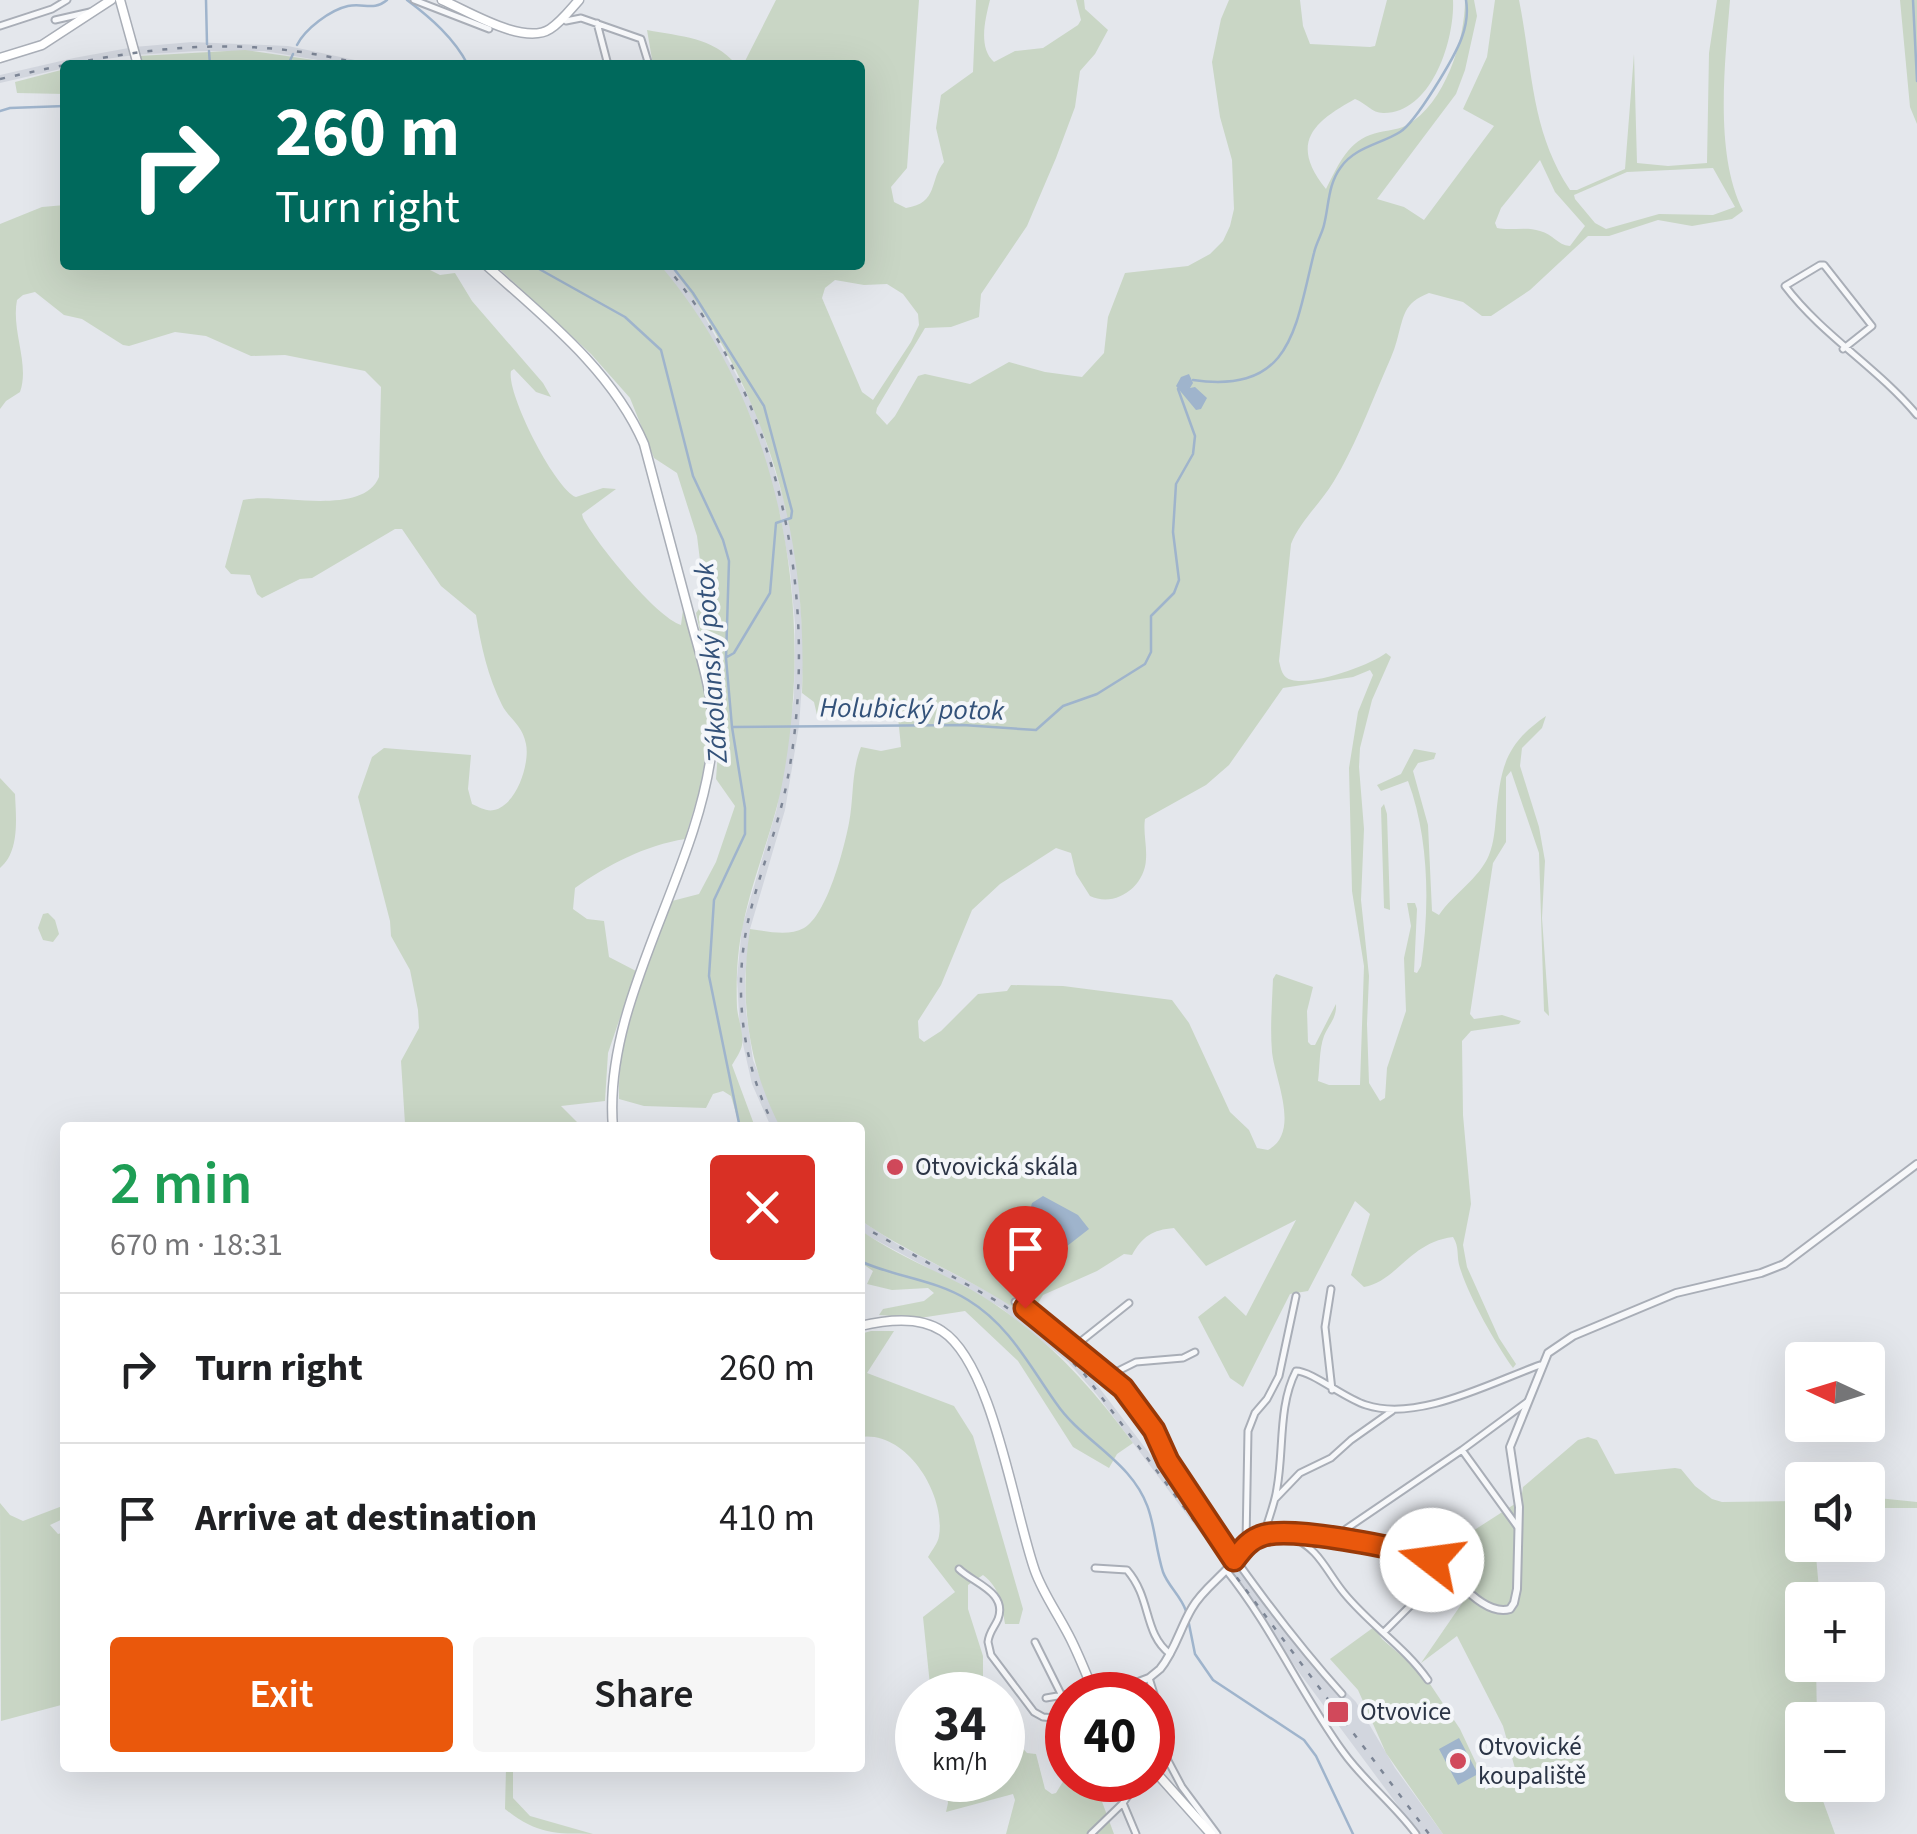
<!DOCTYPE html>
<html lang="en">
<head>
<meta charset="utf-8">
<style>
	:root { --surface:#fff; --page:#f6f6f6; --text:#202124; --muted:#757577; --line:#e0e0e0; --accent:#ea580c }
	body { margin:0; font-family:"Source Sans 3",sans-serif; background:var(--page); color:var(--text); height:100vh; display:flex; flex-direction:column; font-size:38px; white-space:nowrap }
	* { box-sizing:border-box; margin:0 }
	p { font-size:32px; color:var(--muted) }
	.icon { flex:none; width:55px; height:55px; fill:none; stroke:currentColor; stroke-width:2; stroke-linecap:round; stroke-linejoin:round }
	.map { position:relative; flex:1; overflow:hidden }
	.side { position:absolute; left:60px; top:1122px; width:805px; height:650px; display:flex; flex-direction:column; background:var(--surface); border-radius:10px; box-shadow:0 10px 40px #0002 }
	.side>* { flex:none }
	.hud { position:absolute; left:60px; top:60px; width:805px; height:210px; border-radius:10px; box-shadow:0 10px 40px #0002; background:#00695c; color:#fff; overflow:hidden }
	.needle { width:65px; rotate:274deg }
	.buttons { position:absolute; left:1785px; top:1342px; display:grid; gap:20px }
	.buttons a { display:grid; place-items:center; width:100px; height:100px; border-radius:10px; background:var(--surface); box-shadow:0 10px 40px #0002; font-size:50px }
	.speed { position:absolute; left:895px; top:1672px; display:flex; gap:20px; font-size:50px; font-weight:700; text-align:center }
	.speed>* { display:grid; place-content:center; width:130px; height:130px; border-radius:50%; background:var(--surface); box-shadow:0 10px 40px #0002; line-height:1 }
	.speed small { font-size:25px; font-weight:400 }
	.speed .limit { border:15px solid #d22; background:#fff; color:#111 }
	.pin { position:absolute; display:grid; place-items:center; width:85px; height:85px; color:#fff; margin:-102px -42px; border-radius:50% 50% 50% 0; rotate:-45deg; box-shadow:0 0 10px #0007 }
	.pin .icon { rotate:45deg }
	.me { position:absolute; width:110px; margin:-55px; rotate:285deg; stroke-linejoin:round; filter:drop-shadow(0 0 8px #0008) }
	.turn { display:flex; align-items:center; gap:35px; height:210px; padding:0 50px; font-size:45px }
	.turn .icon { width:130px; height:130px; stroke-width:2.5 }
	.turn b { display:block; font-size:70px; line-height:85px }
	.round { display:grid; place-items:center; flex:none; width:105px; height:105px; border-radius:10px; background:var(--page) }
	.head { display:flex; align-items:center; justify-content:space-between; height:170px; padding:0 50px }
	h1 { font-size:60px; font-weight:600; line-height:75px; color:#1e9e55 }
	.button { display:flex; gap:20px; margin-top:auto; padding:20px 50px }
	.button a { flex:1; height:115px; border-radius:10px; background:var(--accent); color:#fff; font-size:40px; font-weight:600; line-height:115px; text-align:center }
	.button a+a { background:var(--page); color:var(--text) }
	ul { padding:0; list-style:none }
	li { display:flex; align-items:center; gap:30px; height:150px; padding:0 50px; border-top:2px solid var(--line) }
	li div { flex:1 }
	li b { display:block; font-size:38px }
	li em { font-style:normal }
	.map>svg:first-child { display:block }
	.built { fill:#d2d6de }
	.green { fill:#c9d6c5; fill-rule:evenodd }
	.water { fill:#9fb4cc }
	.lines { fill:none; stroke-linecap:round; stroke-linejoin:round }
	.stream { stroke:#9fb4cc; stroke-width:2.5 }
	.minor-casing { stroke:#a9aeb7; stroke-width:9 }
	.tertiary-casing { stroke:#a9aeb7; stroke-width:10 }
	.secondary-casing { stroke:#a9aeb7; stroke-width:11 }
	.minor { stroke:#f7f8fa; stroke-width:5 }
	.tertiary { stroke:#f7f8fa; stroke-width:6 }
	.secondary { stroke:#fff; stroke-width:8 }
	.rail { stroke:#7d8696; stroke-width:2.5; stroke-dasharray:5 10; stroke-linecap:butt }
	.route-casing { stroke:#983908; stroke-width:25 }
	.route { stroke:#ea580c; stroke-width:18 }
	.poi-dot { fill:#d1495b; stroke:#f4f6f9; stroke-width:4 }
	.labels { text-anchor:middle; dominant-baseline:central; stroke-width:8; stroke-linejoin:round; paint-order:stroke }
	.poi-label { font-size:25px; fill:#2b3445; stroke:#f4f6f9; text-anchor:start }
	.water-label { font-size:28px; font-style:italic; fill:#34527a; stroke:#f4f6f9 }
</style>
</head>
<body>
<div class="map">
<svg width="1917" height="1834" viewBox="0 0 1917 1834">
	<rect width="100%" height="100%" fill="#e4e7ec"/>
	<path class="built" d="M192 42 288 46 379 65H348L264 51H197L134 55 65 65V68L0 83V75L74 58 134 47Z
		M660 265H670L693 295 757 413 788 513 798 569 804 656 799 726 785 810 750 929 745 978 746 1011 753 1060 780 1127H771L752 1084 740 1031 737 978 742 927 777 808 794 697 795 624 790 570 780 515 750 416 705 331Z
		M860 1220 897 1244 1004 1300 1043 1329 1088 1373 1282 1627 1356 1702 1395 1768 1443 1834H1419L1301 1675 1229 1571 1097 1395 1068 1362 1000 1307 863 1233 860 1230Z"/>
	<path class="green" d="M776 0H919L907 168 891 187 894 202 906 208C939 203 929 180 944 162L936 128 941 95 973 72 976 0H990C985 20 978 47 994 62L1015 51 1043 48 1078 25 1081 20 1076 0H1084L1085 9 1108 30 1095 54 1080 71 1075 107 1056 158 1027 226 981 294 979 317 951 327 925 328 877 408 876 413 887 425 895 416 918 376 925 374 970 384 1009 362 1045 372 1082 377 1104 353 1108 317 1125 273 1188 266 1210 254 1223 241 1230 226 1234 209 1232 160 1220 117 1212 62 1221 19 1229 0H1300L1303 26 1310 44 1370 47 1375 46 1387 0H1453C1455 39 1432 114 1383 113 1372 113 1366 103 1355 99 1311 123 1290 144 1326 189 1337 168 1346 144 1370 135 1382 130 1396 131 1407 125 1445 104 1465 40 1465 0H1474L1477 16 1465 70 1456 94 1377 199 1404 207 1424 220 1494 126 1463 109 1487 57 1495 0H1519C1533 69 1530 129 1570 190H1577L1625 169 1634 54 1637 163 1668 166 1707 163 1709 53 1717 0H1730C1725 63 1714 154 1743 211L1732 219 1692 226 1658 220 1609 236H1588L1530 290 1491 316H1482L1463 302 1429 293C1403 303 1404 316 1397 340 1394 352 1388 364 1383 376 1368 411 1354 448 1334 481 1321 503 1300 521 1291 544L1279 661C1281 669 1282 678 1292 680 1312 686 1371 665 1386 653L1391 657 1372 700 1360 748 1359 767 1364 829 1361 900 1369 976 1367 1024 1369 1083 1380 1101 1385 1098 1387 1068 1406 1011 1404 958 1411 926 1407 903H1415L1417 909 1414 972 1417 973 1421 966C1430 907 1429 837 1408 781L1381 791 1377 785 1401 774 1414 749 1436 753 1434 759 1418 763 1413 771 1428 825 1432 911 1439 915C1454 893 1479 879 1489 855 1494 843 1495 828 1496 816 1501 768 1504 745 1546 716L1542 728 1522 748 1520 766 1539 827 1545 861 1542 918 1549 1016 1544 1011 1539 853 1511 771 1506 777V842L1493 863 1470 1014 1474 1019 1502 1015 1521 1021 1519 1024 1471 1031 1462 1041 1463 1115 1471 1204 1463 1245 1467 1267 1499 1338 1516 1364 1513 1368C1494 1341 1470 1299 1460 1268 1456 1256 1460 1248 1453 1237 1410 1242 1397 1281 1364 1287L1351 1275 1370 1214 1355 1201 1308 1291 1290 1294 1243 1387 1230 1378 1198 1317 1225 1296 1246 1316 1296 1220 1206 1266 1174 1228C1152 1230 1143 1236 1132 1255L1124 1254 1097 1271 1043 1295 1029 1318C975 1280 914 1257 860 1220V1128L780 1127C748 1065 739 998 750 929 766 931 788 937 804 928 827 915 844 849 849 823 854 797 851 772 861 747L881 751 901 747 898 717 817 715 814 702 802 693C808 534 767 393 670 265H860V65H743ZM1540 160 1555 192 1585 226 1570 246C1557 245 1553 234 1540 231 1526 226 1511 231 1497 228L1495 223 1501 208ZM1713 168 1735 207 1713 215 1659 214 1606 229 1595 223 1575 199 1574 195 1627 172ZM835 280 864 285 887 284 903 294 918 314 919 325 911 342 873 400 862 392 822 298 825 288ZM1370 670 1373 675 1358 712 1349 768 1352 891 1364 966 1360 1085H1329L1318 1081C1320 1066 1319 1050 1324 1036 1329 1024 1337 1018 1336 1004L1315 1045H1311L1308 1042 1307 1011 1313 987 1276 974 1273 979C1272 1003 1270 1028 1272 1052 1275 1080 1301 1132 1268 1150L1257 1148 1249 1130 1230 1112 1189 1023 1172 1000 1063 986 1011 985 1007 991 978 994 941 1031 924 1042 919 1038 918 1021 941 985 972 910 1000 884 1056 848 1071 853 1076 874 1090 896C1115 908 1145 887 1146 859 1147 846 1143 832 1145 819L1206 785 1229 765 1283 688 1353 677Z
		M1900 0H1917V124L1910 107Z
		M647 30C682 37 711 36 737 65H653Z
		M245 50 348 65 263 62 142 65 139 56Z
		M65 69V94L17 93 15 82Z
		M65 205V265H420L440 275 455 273 472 301 543 383 551 397 536 392 514 369 511 371C506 393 555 489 576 497L603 488 616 489 582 514 583 518C596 543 656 617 681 625L683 610C692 644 708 681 710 717 712 758 696 800 685 839 646 845 607 865 575 888L573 909 587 919 604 921 609 957 636 971 608 1053 605 1101 561 1106 582 1127 408 1128 405 1124 401 1061 419 1028 418 1010 410 970 391 936 390 921 358 797 372 757 384 748 471 755 468 789 472 804C479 807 487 812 494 810 517 805 530 763 526 744 522 724 509 719 502 705 488 677 481 646 476 615L441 586 402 529H395L312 578 300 579 262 598 257 594 250 575 231 574 225 567 243 500C276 492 362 518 379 477L381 387 365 371 285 355 251 356 206 336 175 332 129 346 123 345 82 319 64 315 35 292 23 295 17 300C11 331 30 364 20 392L6 401 0 409V224L42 207Z
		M495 265H660C779 404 816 602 783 779 774 829 753 875 743 925 737 952 736 980 737 1008 738 1019 744 1034 742 1045 741 1051 735 1060 732 1065L755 1127H740L731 1096 723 1091 713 1094 706 1108 644 1106 619 1099C617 1030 648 964 672 901L699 894 716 862 735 806 716 779 720 724 696 613 705 601 697 536 677 473 654 458 630 398 591 354Z
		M0 778 15 794C16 817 20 852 0 868Z
		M1384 804 1387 814 1390 910 1384 908 1381 808Z
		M48 913 55 920 59 934 53 942 43 940 38 928 43 914Z
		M860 1230C894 1254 933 1269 970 1289 1038 1328 1087 1380 1133 1443L1117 1454 1109 1468 1073 1447 1018 1361 965 1311 920 1318 879 1315 883 1309 924 1301 934 1293 928 1288 892 1290 867 1284 873 1271 860 1262Z
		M871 1331H894L867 1373 954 1406 973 1436 1023 1609 1019 1624H1005C1002 1605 1000 1588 983 1575L968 1585V1609L983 1656V1695H931L923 1617 955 1592 928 1557C932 1550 938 1543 939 1536 946 1495 907 1430 860 1437V1334Z
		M1588 1437 1597 1440 1615 1474 1675 1468 1681 1469 1695 1486 1712 1499 1722 1502 1802 1501V1545H1815L1820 1600H1802V1665H1816L1817 1720H1802V1785H1821L1823 1801 1835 1834H1443L1386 1753 1358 1690 1330 1659 1374 1627 1382 1639 1424 1675 1460 1729 1485 1782V1790L1516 1772 1503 1726 1457 1636 1421 1663 1467 1596 1459 1559 1451 1545 1521 1500 1523 1487 1578 1440Z
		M1868 1497 1917 1502V1508H1868Z
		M0 1503 10 1515 23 1521 65 1505V1518L50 1525 58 1534 65 1532V1704L1 1721Z
		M1003 1726 1027 1753 1036 1754 1045 1789 1052 1794 1056 1793 1067 1775 1068 1780H1094L1114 1834H1006L1015 1800 1013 1794 946 1812 948 1803 944 1780H1002Z
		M506 1768H513V1798L530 1816 593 1834C554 1834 536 1834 505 1809Z"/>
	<path class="water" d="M1189 374 1193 383 1190 388 1195 387 1207 398 1201 409 1196 410 1176 386 1181 377Z
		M1043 1196 1078 1215 1089 1229 1062 1250 1037 1234 1031 1239 1029 1252 1020 1248 1032 1203Z
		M1459 1738 1478 1774 1458 1785 1439 1749Z"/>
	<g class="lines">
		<path class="stream" d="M206 0 207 44
			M407 0C431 18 454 38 468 65
			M1913 0 1917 81
			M297 45C305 29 330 10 348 6 364 3 374 11 387 0
			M209 51 210 65
			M288 65 293 54
			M0 111 10 108 65 106
			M532 265 625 317 661 350 693 476 723 540 729 561 726 658 732 727 745 808V834L714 900 709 976 740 1128
			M671 265 693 293 764 406 792 511 791 518 776 523 770 593 734 653 727 657
			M1193 380C1292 394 1295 329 1314 253 1316 243 1322 234 1324 225 1329 205 1328 184 1341 167 1355 147 1381 144 1400 132 1416 122 1455 57 1462 37 1466 26 1468 12 1466 0
			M732 727 963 725 1036 730 1063 706 1097 694 1145 664 1151 652V616L1174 593 1179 580 1173 532 1176 484 1193 454 1195 436 1178 389
			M860 1261C894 1277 934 1279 968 1300 1009 1325 1029 1365 1056 1403 1075 1431 1105 1448 1127 1473 1157 1507 1151 1533 1163 1572 1168 1586 1181 1596 1186 1611
			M1188 1619 1195 1654 1213 1680 1304 1740 1316 1756 1353 1834"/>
		<g class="minor-casing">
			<path id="minor" d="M414 0 489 29
				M562 18 566 21 581 18 641 39 649 65
				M55 20 90 12
				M597 23 608 65
				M0 26 52 9 67 0
				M1843 349 1872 326 1824 265H1820L1785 286C1823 336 1877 367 1917 415
				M1331 1289 1325 1327 1332 1390
				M1015 1302C1052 1325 1094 1355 1123 1388 1146 1416 1156 1445 1176 1473 1228 1550 1280 1625 1342 1694
				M1075 1346 1129 1303
				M1110 1375 1136 1362 1183 1358 1195 1352
				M1462 1450 1517 1526
				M1276 1498 1300 1473 1331 1458 1351 1440 1392 1411
				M1264 1535C1268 1519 1275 1504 1277 1488 1284 1450 1278 1406 1296 1371 1312 1371 1345 1399 1366 1405 1418 1422 1490 1383 1540 1365
				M1291 1537C1319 1548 1326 1571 1344 1593 1370 1625 1405 1647 1428 1680
				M1342 1539 1346 1529 1462 1450 1527 1402
				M1246 1543 1248 1431 1255 1413 1267 1399 1279 1376 1296 1296
				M1095 1568 1127 1570C1152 1599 1143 1633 1170 1654
				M959 1569C973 1583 1008 1592 998 1619 994 1628 989 1632 988 1642L991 1655 1034 1712 1043 1717 1068 1719
				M1226 1570C1272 1627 1301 1694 1344 1753 1364 1781 1394 1804 1416 1834
				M1384 1632 1445 1571
				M1035 1642 1061 1694
				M1149 1678 1157 1703V1740L1182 1787 1217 1834
				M1046 1698 1092 1690
				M1091 1834 1123 1803
				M1136 1834 1123 1803 1139 1780"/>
		</g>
		<g class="tertiary-casing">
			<path id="tertiary" d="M1104 1695 1149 1678 1160 1669C1175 1651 1180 1628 1192 1608 1201 1592 1216 1581 1228 1568 1235 1561 1239 1549 1246 1543 1271 1523 1408 1545 1434 1562 1455 1575 1483 1617 1510 1609L1514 1603 1517 1589 1519 1507 1510 1447 1548 1353 1573 1336 1676 1293 1761 1273 1784 1264 1917 1164"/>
		</g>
		<g class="secondary-casing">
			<path id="secondary" d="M120 0 138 65
				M442 0C468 11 524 46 550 29 561 22 570 10 579 0
				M0 58 42 45 111 0
				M486 265C545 318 612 370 644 444 659 500 674 557 689 613 700 657 717 701 712 747 698 875 602 1000 613 1128
				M860 1326C885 1320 920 1316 942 1331 993 1364 1014 1512 1035 1571 1043 1593 1056 1611 1067 1632 1078 1652 1086 1674 1095 1695
				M1152 1768 1211 1834"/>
		</g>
		<use href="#minor" class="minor"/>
		<use href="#tertiary" class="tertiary"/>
		<use href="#secondary" class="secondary"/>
		<path class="rail" d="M0 79C129 50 232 30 364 65
			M665 265C783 404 821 606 787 782 778 827 761 869 750 913 732 985 741 1062 775 1128
			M860 1225 1002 1304 1056 1345 1085 1375 1429 1834"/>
	</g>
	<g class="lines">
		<g class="route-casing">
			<path id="route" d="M1025 1308 1123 1388 1154 1430 1168 1461 1234 1560C1243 1548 1250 1539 1264 1535 1294 1527 1383 1546 1416 1553L1432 1560"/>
		</g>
		<use href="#route" class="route"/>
	</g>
	<g class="poi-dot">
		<circle cx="895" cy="1167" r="10"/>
		<rect x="1326" y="1700" width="24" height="24" rx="5"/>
		<circle cx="1458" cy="1761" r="10"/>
	</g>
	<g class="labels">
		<g class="poi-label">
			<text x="915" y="1167">Otvovická skála</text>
			<text x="1360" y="1712">Otvovice</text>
			<text x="1478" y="1747">Otvovické<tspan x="1478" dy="29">koupaliště</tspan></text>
		</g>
		<g class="water-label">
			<text transform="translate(711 663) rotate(-94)">Zákolanský potok</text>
			<text transform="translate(912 709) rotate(1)">Holubický potok</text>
		</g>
	</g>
</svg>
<div class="buttons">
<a><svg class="needle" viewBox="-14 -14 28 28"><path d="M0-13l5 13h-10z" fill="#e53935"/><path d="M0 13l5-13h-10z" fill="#757577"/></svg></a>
<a><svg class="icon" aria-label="sound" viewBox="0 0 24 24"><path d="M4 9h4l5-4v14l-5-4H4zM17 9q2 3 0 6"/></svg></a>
<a>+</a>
<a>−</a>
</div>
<div class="speed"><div>34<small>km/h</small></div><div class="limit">40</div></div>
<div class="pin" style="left:1025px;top:1308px;background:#d93025"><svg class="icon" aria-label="arrive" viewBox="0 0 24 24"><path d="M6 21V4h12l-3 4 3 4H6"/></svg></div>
<svg class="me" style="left:1432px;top:1560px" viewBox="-20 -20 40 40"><circle r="19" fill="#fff"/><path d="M0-13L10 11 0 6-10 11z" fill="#ea580c"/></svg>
<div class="hud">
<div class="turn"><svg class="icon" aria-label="right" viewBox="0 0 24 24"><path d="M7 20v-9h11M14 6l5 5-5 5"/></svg><div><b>260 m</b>Turn right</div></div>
</div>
<section class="side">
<div class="head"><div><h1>2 min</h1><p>670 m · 18:31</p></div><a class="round" style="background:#d93025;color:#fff"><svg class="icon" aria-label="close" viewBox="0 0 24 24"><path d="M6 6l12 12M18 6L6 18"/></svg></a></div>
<ul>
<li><svg class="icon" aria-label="right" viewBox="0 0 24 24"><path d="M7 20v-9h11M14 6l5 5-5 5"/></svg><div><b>Turn right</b></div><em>260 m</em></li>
<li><svg class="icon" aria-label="arrive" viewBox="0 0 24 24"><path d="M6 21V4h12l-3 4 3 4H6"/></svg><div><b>Arrive at destination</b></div><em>410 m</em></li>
</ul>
<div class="button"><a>Exit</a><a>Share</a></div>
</section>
</div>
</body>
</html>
